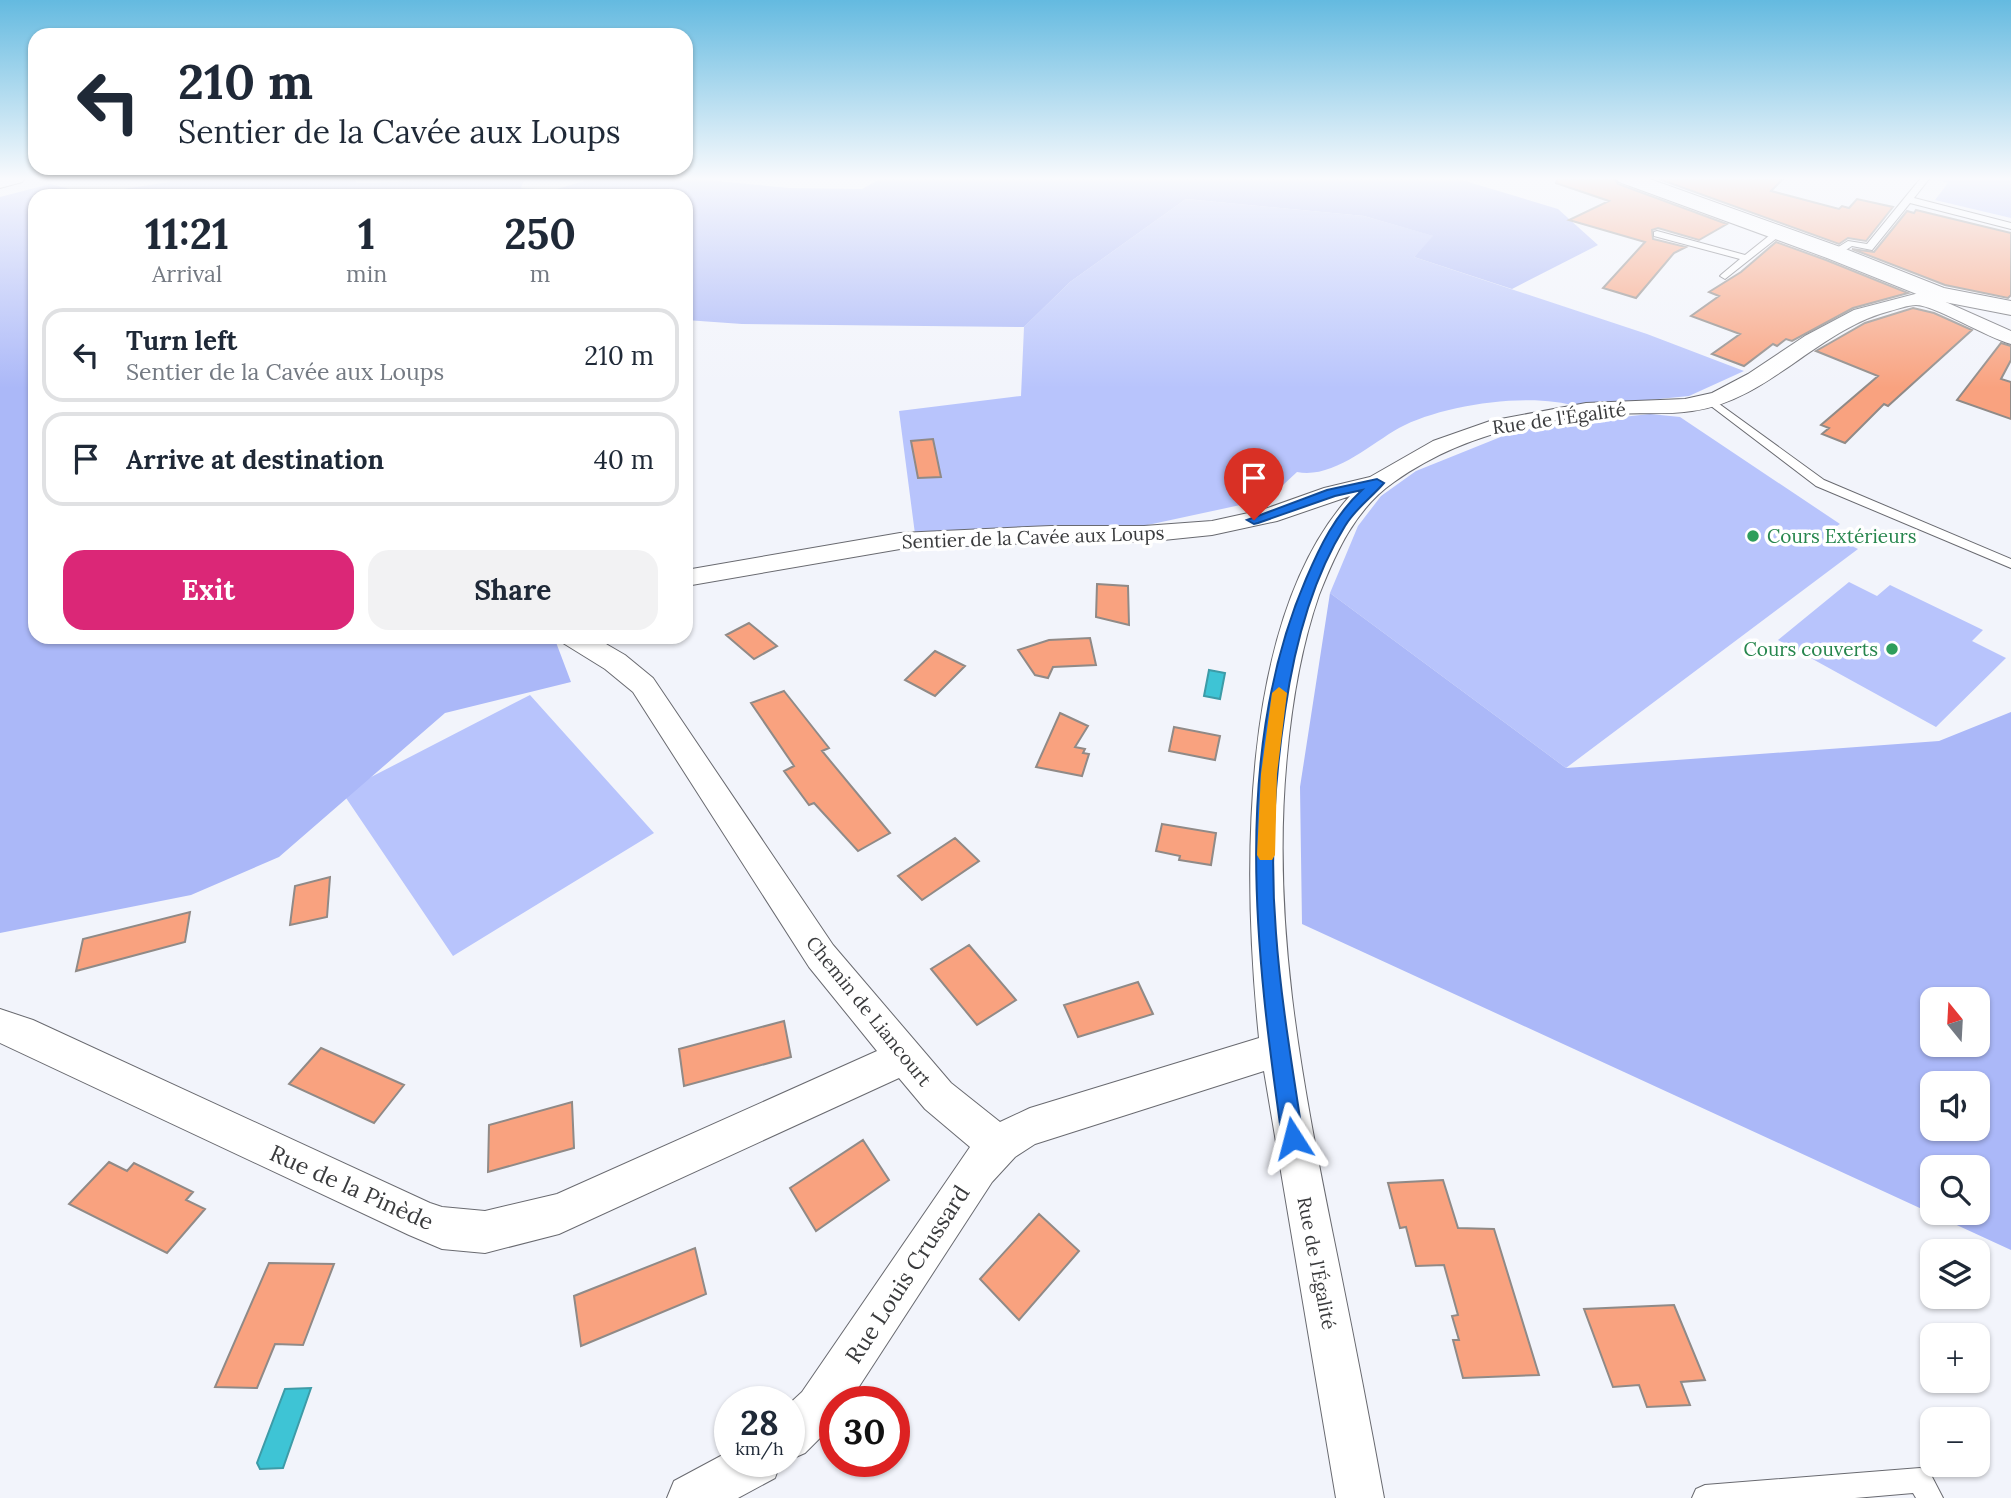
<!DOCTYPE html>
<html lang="en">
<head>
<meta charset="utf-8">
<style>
	:root { --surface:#fff; --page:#f2f2f3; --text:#1f2937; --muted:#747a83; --line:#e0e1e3; --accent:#db2777 }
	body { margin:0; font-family:Lora,serif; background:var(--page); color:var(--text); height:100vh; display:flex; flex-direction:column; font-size:26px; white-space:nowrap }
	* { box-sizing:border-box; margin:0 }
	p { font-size:23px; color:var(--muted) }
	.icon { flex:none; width:38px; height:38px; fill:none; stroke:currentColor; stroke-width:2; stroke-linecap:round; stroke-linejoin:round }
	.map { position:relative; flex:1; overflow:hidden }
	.sheet { position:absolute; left:28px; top:189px; width:665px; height:455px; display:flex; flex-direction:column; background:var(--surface); border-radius:21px; box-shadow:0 2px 5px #0004 }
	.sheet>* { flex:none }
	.banner { position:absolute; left:28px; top:28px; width:665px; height:147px; border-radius:21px; box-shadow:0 2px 5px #0004; background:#fff; color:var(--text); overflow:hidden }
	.needle { width:46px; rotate:342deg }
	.buttons { position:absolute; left:1920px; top:987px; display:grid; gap:14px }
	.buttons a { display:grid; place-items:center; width:70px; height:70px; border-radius:14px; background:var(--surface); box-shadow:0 2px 5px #0004; font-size:35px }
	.speed { position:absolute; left:714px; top:1386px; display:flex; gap:14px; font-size:35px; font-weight:700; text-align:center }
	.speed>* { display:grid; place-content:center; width:91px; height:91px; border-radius:50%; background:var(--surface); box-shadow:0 2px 5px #0004; line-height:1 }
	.speed small { font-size:18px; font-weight:400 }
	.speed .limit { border:10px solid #d22; background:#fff; color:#111 }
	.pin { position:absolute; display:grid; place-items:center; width:60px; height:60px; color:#fff; margin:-72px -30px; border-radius:50% 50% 50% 0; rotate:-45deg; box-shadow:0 0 7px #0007 }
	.pin .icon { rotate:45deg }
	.me { position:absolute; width:77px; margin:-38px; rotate:351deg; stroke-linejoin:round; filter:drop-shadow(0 0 5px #0008) }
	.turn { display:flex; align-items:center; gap:24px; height:147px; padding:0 35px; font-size:32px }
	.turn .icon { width:91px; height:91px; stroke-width:2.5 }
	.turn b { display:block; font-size:49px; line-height:60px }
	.eta { display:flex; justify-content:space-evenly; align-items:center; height:119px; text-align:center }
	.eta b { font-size:42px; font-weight:800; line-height:49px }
	.action { display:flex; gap:14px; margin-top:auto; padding:14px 35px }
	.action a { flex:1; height:80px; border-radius:21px; background:var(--accent); color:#fff; font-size:28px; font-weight:800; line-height:80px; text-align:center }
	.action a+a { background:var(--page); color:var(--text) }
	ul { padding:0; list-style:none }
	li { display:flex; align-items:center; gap:21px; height:94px; margin:0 14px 10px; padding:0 21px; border:4px solid var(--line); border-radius:21px }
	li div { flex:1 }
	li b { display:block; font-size:26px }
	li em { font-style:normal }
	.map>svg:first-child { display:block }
	.green { fill:#b8c4fc }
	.forest { fill:#abb8f8; fill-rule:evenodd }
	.water { fill:#3ec4d5; stroke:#3d9ba7; stroke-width:2 }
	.building { fill:#f9a27f; stroke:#908a87; stroke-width:2 }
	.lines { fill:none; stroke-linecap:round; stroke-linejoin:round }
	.lane-casing { stroke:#696a70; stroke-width:2 }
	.street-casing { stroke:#696a70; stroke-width:2 }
	.secondary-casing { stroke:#696a70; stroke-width:2 }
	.lane { fill:#fff; fill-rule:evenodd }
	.street { fill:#fff; fill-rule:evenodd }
	.secondary { fill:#fff; fill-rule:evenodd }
	.route { fill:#1a73e8; stroke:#114b97; stroke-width:2 }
	.slow { fill:#f59e0b }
	.leisure-dot { fill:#2e9e5b; stroke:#fff; stroke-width:2.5 }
	.labels { text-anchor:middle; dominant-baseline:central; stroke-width:7; stroke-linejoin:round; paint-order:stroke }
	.street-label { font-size:19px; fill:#3a3b3d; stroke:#fff }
	.leisure-label { font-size:19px; fill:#27864d; stroke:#fff; text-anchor:start }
	.near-street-label { font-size:23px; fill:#3a3b3d; stroke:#fff }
</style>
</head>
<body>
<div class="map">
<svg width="2011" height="1498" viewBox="0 0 2011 1498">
	<rect width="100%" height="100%" fill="#f2f4fb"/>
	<path class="green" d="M1930 178H2011V218L1935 200 1948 183Z
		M1186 199 1364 216 1434 236 1414 257 1647 334 1744 371 1689 396 1578 407C1533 391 1440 405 1399 428 1369 445 1333 479 1297 472L1283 485 1245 504 1129 529 915 534 899 411 1021 396 1024 327 1070 282Z
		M1650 414 1680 417 1840 524 1826 533 1858 549 1566 768 1330 593 1358 526 1381 496 1416 471 1513 432 1558 424Z
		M1849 582 1877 596 1890 585 1983 630 1972 641 2006 658 1936 727 1778 640Z
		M530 695 654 833 453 956 342 792Z"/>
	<path class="forest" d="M171 178H354L357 183 525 178 521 188 553 190 595 178H686L789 188 862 189 882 178H1455L1558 209 1598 245 1512 289 1414 257 1433 236 1364 216 1186 199 1070 282 1024 327 742 324 686 320V196H35V637H554L571 682 445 713 279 857 191 895 0 933V197L50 184 89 194 170 182Z
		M1330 593 1566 768 1939 741 2011 712V1250L1302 924 1300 787ZM1932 999H1978V1045H1932ZM1932 1083H1978V1129H1932ZM1932 1167H1978V1213H1932Z"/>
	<path class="water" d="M1209 670 1225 673 1220 699 1204 696Z
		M311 1388 283 1468 260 1469 257 1463 285 1389Z"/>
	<path class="building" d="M1557 178H1614L1618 184 1727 224 1699 240 1658 228 1652 230 1653 239 1686 247 1674 253 1636 298 1603 288 1645 242 1569 220 1609 201 1556 183Z
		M1656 178H1784L1771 191 1839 209 1842 206 1849 208 1857 199 1893 207 1866 241 1848 238 1839 244Z
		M1916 210 2011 233V295L2008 298 1945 285 1852 249 1874 252 1907 211 1914 213Z
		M1776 242 1826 260 1908 293 1853 308 1792 341 1786 339 1777 346 1773 344 1744 366 1712 354 1740 334 1691 316 1719 296 1709 292 1741 272Z
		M1913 308 1934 313 1972 330 1888 406 1884 404 1845 443 1822 434 1829 428 1821 425 1878 376 1816 351 1865 323Z
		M2001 343 2011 346V360L2001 379 2011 382V419L1957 400Z
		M933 439 941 477 918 478 911 441Z
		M1097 584 1128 586 1129 625 1096 617Z
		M749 623 777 646 754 659 726 635Z
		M1090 638 1096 665 1053 667 1048 678 1035 675 1018 650 1049 640Z
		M935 651 965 666 935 696 905 680Z
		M784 691 829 748 822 751 890 833 858 851 814 803 809 805 784 771 794 766 751 703Z
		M1060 713 1088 726 1075 747 1085 749 1083 753 1089 754 1082 776 1036 767Z
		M1174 727 1220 736 1215 760 1169 751Z
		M1162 824 1216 833 1211 865 1179 860 1180 856 1156 851Z
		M955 838 979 861 922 900 898 876Z
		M330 877 327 917 290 925 295 886Z
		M190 912 185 942 76 971 83 939Z
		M969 945 1016 1000 977 1025 931 969Z
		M1138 982 1153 1014 1078 1037 1064 1005Z
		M784 1021 791 1057 684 1086 679 1049Z
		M321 1048 404 1085 374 1123 289 1084Z
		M572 1102 574 1148 488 1172 489 1125Z
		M863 1140 889 1180 816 1231 790 1188Z
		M109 1162 127 1171 134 1163 193 1192 186 1200 205 1209 167 1253 69 1204Z
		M1443 1180 1458 1228 1494 1229 1539 1375 1463 1378 1453 1340H1459L1452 1316 1458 1315 1444 1265 1416 1266 1406 1227 1400 1228 1388 1183Z
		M1039 1214 1079 1251 1019 1320 980 1279Z
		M695 1248 706 1294 581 1346 574 1296Z
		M269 1263 334 1264 303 1345 275 1344 257 1388 215 1387Z
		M1674 1305 1705 1380 1681 1382 1690 1405 1647 1407 1639 1385 1613 1387 1584 1309Z"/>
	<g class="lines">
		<g class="lane-casing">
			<path id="lane" d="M1921 178 1929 179 1914 198 2011 223V229L1910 203 1872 250 1852 246 1838 255H1832V251L1848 241 1867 244Z
				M1657 231 1745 255 1775 231 1783 233 1725 279 1720 276 1722 274 1740 259 1654 236V232Z
				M1711 398 1824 480 2011 559V568L1816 486 1707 403V399Z
				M1920 1468 1929 1471 1943 1498H1916L1913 1493 1855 1498H1692L1696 1489 1705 1485Z"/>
		</g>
		<g class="street-casing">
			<path id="street" d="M1938 288 1947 294 1939 299 2011 331V344C1988 338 1934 305 1916 305 1908 305 1898 309 1890 311 1817 330 1768 401 1692 411 1666 415 1640 412 1614 414 1537 418 1458 436 1394 482 1355 509 1336 552 1319 595 1301 647 1292 702 1287 756 1271 919 1301 1076 1333 1235 1351 1323 1368 1410 1384 1498H1336L1264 1071 1035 1144 1015 1157 992 1182 849 1402H835L834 1424 805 1453 789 1460V1404L802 1392 970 1147 925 1109 899 1078 559 1234 485 1253 442 1249 409 1235 0 1043V1009L33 1020 430 1203 442 1207 485 1211 557 1194 877 1051 809 967 633 692 605 669 563 643 559 637H594L625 655 653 678 833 945 951 1083 1000 1122 1030 1108 1259 1038C1243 881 1237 621 1350 496L1277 521 1212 535 1144 542H1051L900 549 686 586V570L900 533 1051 526H1144L1212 521 1262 510 1324 488 1370 477 1433 441 1490 421 1586 403 1685 399 1712 393 1748 374 1805 336 1854 310Z
				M730 1451V1461H781L775 1478 738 1498H667L674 1481Z"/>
		</g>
		<g class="secondary-casing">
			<path id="secondary" d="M0 178H25L22 182 0 188Z
				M1616 178H1647L1843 248 1944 288 2011 301V315L1929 299 1827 258 1619 182Z"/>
		</g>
		<use href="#lane" class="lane"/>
		<use href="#street" class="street"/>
		<use href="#secondary" class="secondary"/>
	</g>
	<linearGradient id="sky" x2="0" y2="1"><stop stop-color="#64bae0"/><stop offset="0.46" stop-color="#f9fafd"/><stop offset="1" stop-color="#f9fafd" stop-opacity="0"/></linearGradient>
	<rect width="2011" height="388" fill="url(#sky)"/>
	<path class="route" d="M1377 479 1384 483C1371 498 1355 509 1345 526 1311 581 1294 648 1285 711 1274 784 1270 860 1276 933 1281 1002 1293 1070 1303 1138L1300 1145 1293 1148 1286 1145 1282 1138C1256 956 1231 753 1306 579 1320 546 1335 515 1362 490L1335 496 1258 523 1254 524 1247 520 1327 490Z"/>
	<path class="slow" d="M1279 687 1287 693 1277 774 1275 855 1272 860H1260L1257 855 1261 774 1272 693Z"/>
	<g class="leisure-dot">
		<circle cx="1753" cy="536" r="7"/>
		<circle cx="1892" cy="649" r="7"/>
	</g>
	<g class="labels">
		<g class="street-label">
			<text transform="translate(1559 418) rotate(-8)">Rue de l'Égalité</text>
			<text transform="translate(1033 537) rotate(-2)">Sentier de la Cavée aux Loups</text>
			<text transform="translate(869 1011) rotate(51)">Chemin de Liancourt</text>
			<text transform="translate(1317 1263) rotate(79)">Rue de l'Égalité</text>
		</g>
		<g class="leisure-label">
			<text x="1767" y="536">Cours Extérieurs</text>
			<text x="1878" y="649" text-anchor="end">Cours couverts</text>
		</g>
		<g class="near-street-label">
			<text transform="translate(352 1187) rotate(24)">Rue de la Pinède</text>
			<text transform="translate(907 1274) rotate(-57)">Rue Louis Crussard</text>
		</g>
	</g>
</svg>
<div class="buttons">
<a><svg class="needle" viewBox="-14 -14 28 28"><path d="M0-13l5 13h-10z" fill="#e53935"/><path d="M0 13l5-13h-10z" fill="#747a83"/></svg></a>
<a><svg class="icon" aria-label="sound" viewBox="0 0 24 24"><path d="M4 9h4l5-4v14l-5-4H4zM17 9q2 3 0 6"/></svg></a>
<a><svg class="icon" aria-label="search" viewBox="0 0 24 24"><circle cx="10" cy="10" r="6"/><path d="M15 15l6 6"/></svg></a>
<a><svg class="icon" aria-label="layers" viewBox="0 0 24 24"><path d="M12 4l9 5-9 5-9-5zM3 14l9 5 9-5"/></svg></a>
<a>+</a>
<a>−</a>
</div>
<div class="speed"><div>28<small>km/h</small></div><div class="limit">30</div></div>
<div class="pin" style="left:1254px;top:520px;background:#d93025"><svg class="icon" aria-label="arrive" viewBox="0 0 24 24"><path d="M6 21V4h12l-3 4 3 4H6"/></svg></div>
<svg class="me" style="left:1293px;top:1138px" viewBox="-20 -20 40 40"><path d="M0-17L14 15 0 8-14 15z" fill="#1a73e8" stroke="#fff" stroke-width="4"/></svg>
<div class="banner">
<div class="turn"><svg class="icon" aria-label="left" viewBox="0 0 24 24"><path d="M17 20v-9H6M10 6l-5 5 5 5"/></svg><div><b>210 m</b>Sentier de la Cavée aux Loups</div></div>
</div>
<section class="sheet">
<div class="eta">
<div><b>11:21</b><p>Arrival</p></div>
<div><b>1</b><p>min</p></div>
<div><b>250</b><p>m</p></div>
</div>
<ul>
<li><svg class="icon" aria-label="left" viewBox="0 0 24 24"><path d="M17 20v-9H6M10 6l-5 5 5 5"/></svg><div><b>Turn left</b><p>Sentier de la Cavée aux Loups</p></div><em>210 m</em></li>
<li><svg class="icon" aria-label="arrive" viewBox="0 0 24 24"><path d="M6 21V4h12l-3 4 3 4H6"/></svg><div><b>Arrive at destination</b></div><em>40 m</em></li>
</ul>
<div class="action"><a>Exit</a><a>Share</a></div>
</section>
</div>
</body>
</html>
